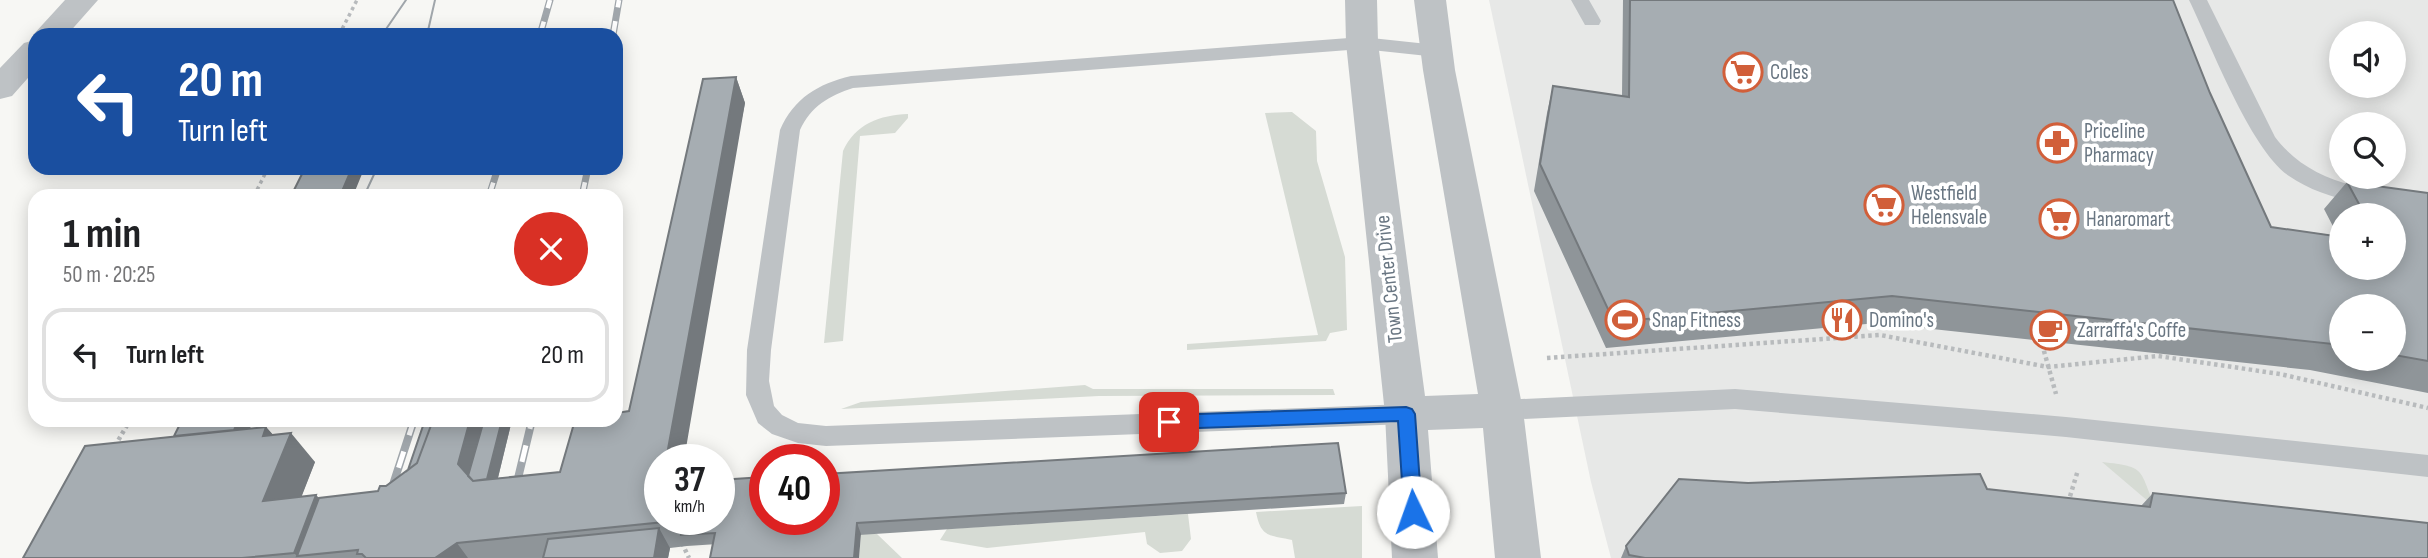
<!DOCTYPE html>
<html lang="en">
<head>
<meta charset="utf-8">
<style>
	:root { --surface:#fff; --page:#f6f6f6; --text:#202124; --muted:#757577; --line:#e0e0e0 }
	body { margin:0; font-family:"Sofia Sans Condensed",sans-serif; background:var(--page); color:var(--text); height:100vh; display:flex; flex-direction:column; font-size:26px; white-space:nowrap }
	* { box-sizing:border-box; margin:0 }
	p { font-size:23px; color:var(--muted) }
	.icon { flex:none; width:38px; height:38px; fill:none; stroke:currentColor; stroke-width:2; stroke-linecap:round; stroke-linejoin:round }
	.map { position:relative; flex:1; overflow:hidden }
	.details { position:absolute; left:28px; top:189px; width:595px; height:238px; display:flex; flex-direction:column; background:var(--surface); border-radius:21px; box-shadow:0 4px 18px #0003 }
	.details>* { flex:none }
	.hud { position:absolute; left:28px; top:28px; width:595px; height:147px; border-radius:21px; box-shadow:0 4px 18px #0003; background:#1a4fa0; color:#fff; overflow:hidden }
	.fabs { position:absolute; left:2329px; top:21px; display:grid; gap:14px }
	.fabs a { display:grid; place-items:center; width:77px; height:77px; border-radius:50%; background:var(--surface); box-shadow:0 4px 18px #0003; font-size:35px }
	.speed { position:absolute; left:644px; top:444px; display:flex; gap:14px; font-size:35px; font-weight:700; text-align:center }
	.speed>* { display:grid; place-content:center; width:91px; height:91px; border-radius:50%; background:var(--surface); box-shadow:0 4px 18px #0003; line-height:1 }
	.speed small { font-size:18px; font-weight:400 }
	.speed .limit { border:10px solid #d22; background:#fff; color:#111 }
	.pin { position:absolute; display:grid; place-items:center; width:60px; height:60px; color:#fff; margin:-30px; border-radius:14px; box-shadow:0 4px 10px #0006 }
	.me { position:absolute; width:77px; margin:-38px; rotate:357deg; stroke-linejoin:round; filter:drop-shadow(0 0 5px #0008) }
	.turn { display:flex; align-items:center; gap:24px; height:147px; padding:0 35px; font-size:32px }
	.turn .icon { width:91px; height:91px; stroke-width:2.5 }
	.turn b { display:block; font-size:49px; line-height:60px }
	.round { display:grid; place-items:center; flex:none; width:74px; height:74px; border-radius:37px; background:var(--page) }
	.overview { display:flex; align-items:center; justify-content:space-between; height:119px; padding:0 35px }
	h1 { font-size:42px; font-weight:700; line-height:52px }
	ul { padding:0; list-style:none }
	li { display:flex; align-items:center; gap:21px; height:94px; margin:0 14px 10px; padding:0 21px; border:4px solid var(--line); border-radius:21px }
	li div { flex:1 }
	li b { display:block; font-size:26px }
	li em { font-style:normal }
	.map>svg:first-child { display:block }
	.built { fill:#e7e8e7; fill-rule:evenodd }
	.green { fill:#d6dbd4 }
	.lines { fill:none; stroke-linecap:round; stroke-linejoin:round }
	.path-far1 { stroke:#b8bbbd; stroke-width:3.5; stroke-dasharray:3.5 3.5; stroke-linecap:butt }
	.path { stroke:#b8bbbd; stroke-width:4.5; stroke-dasharray:3.5 3.5; stroke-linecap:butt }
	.service { fill:#bec2c5; fill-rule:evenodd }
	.minor { fill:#bec2c5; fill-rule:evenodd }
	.tertiary { fill:#bec2c5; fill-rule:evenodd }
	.tram { stroke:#a0a6ab; stroke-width:2 }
	.rail-far1-casing { stroke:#a0a6ab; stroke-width:7 }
	.rail-casing { stroke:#a0a6ab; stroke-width:8 }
	.rail-far1 { stroke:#fff; stroke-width:4.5; stroke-dasharray:14; stroke-linecap:butt }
	.rail { stroke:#fff; stroke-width:5; stroke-dasharray:17; stroke-linecap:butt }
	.wall { fill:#8f9599; fill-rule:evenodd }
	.shaded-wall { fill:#74797d }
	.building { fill:#a6adb2; stroke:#74797d; stroke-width:2 }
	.route { fill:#1a73e8; stroke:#114b97; stroke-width:2 }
	.labels { text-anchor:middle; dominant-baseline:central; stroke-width:7; stroke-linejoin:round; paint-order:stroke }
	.poi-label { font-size:21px; fill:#697682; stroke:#fff; text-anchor:start }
	.street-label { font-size:21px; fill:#697682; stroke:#fff }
</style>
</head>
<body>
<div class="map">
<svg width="2428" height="558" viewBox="0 0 2428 558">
	<rect width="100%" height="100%" fill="#f7f7f4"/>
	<path class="built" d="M1489 0H2428V558H1611L1591 482ZM2342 33H2394V86H2342ZM2342 124H2394V177H2342ZM2342 215H2394V268H2342ZM2342 306H2394V359H2342Z"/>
	<path class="green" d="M1292 112 1316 131 1317 161 1345 257 1347 330 1330 333 1326 341 1187 350V344L1318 335 1265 113Z
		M908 114V118L895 133 860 136 843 341 824 343 843 151C855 124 880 115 908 114Z
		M1085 385 1093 389H1333L1335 395 1099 396 841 409 861 402Z
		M2102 462C2148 467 2138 469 2156 508Z
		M1362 506V558H1295L1292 540C1268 535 1261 537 1256 512Z
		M1188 514 1191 539 1182 551 1160 553 1147 544 1145 532 987 548 940 540 947 529Z
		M861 534H877L902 558H859Z"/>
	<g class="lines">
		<path class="path-far1" d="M339 35 357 0
			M254 196 268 168"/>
		<path class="path" d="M2042 344 2056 394
			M1547 358 1880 335 2048 367 2158 356 2280 374 2428 408
			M115 446 130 420
			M2068 503 2078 470
			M682 543 689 558"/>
		<path class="service" d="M1571 0H1589L1601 21 1599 25H1585Z
			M2189 0H2207L2275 137C2312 186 2371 190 2428 198V214C2382 207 2328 203 2289 176 2250 149 2211 45 2189 0Z
			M1362 37 1437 45 1447 51 1437 57 1362 49 853 88C829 96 811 106 800 130L771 350 769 381 774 406 782 415 798 423 826 426 1406 404 1415 407 1418 414 1415 421 1406 424 826 446 798 443 772 434 758 423 746 395 747 350 780 130C794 98 818 84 851 76Z
			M1735 389 2066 417 2428 455V477L2066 437 1735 409 1502 420 1493 417 1490 410 1493 403 1502 400Z"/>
		<path class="minor" d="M65 0H98L67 35H35V38L33 35Z
			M35 40V70L12 96 0 99V68L24 43Z"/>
		<path class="tertiary" d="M1345 0H1377L1378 43 1425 396 1478 394 1423 70 1414 0H1446L1455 70 1523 410 1541 558H1495L1483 428 1428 430 1438 558H1392L1385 414 1346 43Z"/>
		<path class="tram" d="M382 35 406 0
			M427 35 435 0
			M364 196 377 168
			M255 446 266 420"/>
		<g class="rail-far1-casing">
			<path id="rail-far1" d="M540 35 550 0
				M613 35 619 0
				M489 196 498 168
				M582 196 588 168"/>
		</g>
		<g class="rail-casing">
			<path id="rail" d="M514 495 532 420
				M388 500 414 420"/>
		</g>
		<use href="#rail-far1" class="rail-far1"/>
		<use href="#rail" class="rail"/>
	</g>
	<path class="wall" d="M1623 0H2173L2210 93 2271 227 2338 236 2324 209 2347 182 2428 193V393L2310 370 1877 323 1606 348 1534 191 1547 113 1553 86 1622 96ZM2342 215H2394V268H2342ZM2342 306H2394V359H2342Z
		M736 77 745 103 660 520 1346 493 1344 504 687 546 670 548 668 558H23L174 436 266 427 273 435 315 462 301 497 316 495 319 498 378 491 408 470 425 420H512L498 478 560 472 629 411Z
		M1748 483 1987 489 2141 506 2153 493 2428 558H1621L1626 546Z"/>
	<path class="shaded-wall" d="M736 77 745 103 684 460H666Z
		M352 168H363L364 169 353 196H340Z
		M239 420H254L235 461 225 450Z
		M470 420H495L476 487 458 464Z
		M502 420H512L491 506 483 495Z
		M266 427 285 448 291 433 315 462 289 529 263 501V436Z
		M316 495 340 523 297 556 294 553Z
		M674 520H692L681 535Z
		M857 523 861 534 859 558H854Z
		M659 528 670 548 668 558H654Z
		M457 543 468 558H435Z"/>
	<path class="building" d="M1630 0H2173L2210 93 2271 227 2342 237V268H2394V215H2365L2347 182 2428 193V361L2394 355V306H2342V345L1892 296 1614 322 1540 164 1553 86 1629 97Z
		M736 77 666 460H660V520H674V521L457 543 435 558H366L362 554H357L358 550 297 556 319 498 378 491 380 486H386L417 463 433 420H470L458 464 473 481 560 472 575 420H616V413L629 411 703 79Z
		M305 168H352L340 196H291Z
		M182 420H239L234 430 174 436Z
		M425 420H433L417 463 408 470Z
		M484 420H502L487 479 473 481 468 476Z
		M266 427 263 436 291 433 263 501 316 495 294 553 242 558H23L85 446Z
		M1338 443 1346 493 857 523 854 558H710L715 533 681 535 684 520H719V480L765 477V520H824V474Z
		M1980 474 1987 489 2150 507 2153 493 2428 523V558H1645L1629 555 1626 546 1679 479 1748 483Z
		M659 528 654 558H543L548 539Z"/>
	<path class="route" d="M1406 407 1412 409 1415 414 1422 512 1419 517 1413 519 1406 517 1404 512 1398 421 1169 429 1163 427 1160 422 1163 417 1169 415Z"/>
	<defs>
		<g id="supermarket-ring" transform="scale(2.0125)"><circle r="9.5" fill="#fff" stroke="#d15f3a" stroke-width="1.5"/><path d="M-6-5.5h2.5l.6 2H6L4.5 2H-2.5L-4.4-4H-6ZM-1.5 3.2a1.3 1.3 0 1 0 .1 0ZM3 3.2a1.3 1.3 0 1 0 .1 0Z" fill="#d15f3a"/></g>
		<g id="pharmacy-ring" transform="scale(2.0125)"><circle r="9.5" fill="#fff" stroke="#d15f3a" stroke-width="1.5"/><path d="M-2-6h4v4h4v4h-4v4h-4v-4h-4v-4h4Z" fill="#d15f3a"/></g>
		<g id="stadium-ring" transform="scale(2.0125)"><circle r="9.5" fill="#fff" stroke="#d15f3a" stroke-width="1.5"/><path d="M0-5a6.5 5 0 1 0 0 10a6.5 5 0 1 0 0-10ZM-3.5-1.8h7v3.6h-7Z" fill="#d15f3a"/></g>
		<g id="restaurant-ring" transform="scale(2.0125)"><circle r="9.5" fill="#fff" stroke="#d15f3a" stroke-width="1.5"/><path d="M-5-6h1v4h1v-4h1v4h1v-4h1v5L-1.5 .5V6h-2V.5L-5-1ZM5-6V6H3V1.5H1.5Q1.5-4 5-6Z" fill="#d15f3a"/></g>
		<g id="cafe-ring" transform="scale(2.0125)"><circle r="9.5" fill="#fff" stroke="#d15f3a" stroke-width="1.5"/><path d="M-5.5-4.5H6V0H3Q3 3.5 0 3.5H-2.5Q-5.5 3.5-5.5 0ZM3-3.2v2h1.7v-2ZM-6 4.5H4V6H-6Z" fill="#d15f3a"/></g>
	</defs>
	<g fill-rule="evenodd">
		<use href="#supermarket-ring" x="1743" y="72"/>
		<use href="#pharmacy-ring" x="2057" y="143"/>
		<use href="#supermarket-ring" x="1884" y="205"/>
		<use href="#supermarket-ring" x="2059" y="219"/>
		<use href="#stadium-ring" x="1625" y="320"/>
		<use href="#restaurant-ring" x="1842" y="320"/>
		<use href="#cafe-ring" x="2050" y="330"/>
	</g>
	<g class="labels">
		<g class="poi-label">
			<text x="1770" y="72">Coles</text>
			<text x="2084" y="131">Priceline<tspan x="2084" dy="24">Pharmacy</tspan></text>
			<text x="1911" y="193">Westfield<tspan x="1911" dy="24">Helensvale</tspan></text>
			<text x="2086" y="219">Hanaromart</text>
			<text x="1652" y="320">Snap Fitness</text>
			<text x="1869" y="320">Domino's</text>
			<text x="2077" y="330">Zarraffa's Coffe</text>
		</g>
		<g class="street-label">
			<text transform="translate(1389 279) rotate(-96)">Town Center Drive</text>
		</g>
	</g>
</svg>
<div class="fabs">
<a><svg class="icon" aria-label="sound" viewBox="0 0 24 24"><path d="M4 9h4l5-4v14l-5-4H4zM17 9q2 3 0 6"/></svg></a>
<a><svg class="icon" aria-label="search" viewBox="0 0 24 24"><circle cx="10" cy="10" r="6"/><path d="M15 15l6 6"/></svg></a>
<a>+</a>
<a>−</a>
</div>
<div class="speed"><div>37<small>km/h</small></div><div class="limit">40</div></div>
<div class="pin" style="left:1169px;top:422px;background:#d93025"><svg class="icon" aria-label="arrive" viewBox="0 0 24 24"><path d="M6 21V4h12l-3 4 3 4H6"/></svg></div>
<svg class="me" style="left:1413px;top:512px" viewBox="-20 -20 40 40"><circle r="19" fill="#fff"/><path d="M0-13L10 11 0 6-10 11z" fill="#1a73e8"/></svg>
<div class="hud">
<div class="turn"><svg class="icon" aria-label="left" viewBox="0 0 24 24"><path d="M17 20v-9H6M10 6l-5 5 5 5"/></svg><div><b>20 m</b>Turn left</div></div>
</div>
<section class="details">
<div class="overview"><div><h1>1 min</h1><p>50 m · 20:25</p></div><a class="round" style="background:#d93025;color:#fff"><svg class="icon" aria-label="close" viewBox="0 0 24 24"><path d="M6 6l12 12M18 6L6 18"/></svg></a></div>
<ul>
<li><svg class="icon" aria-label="left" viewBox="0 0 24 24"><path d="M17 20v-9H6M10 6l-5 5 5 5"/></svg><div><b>Turn left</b></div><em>20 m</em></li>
</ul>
</section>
</div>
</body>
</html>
